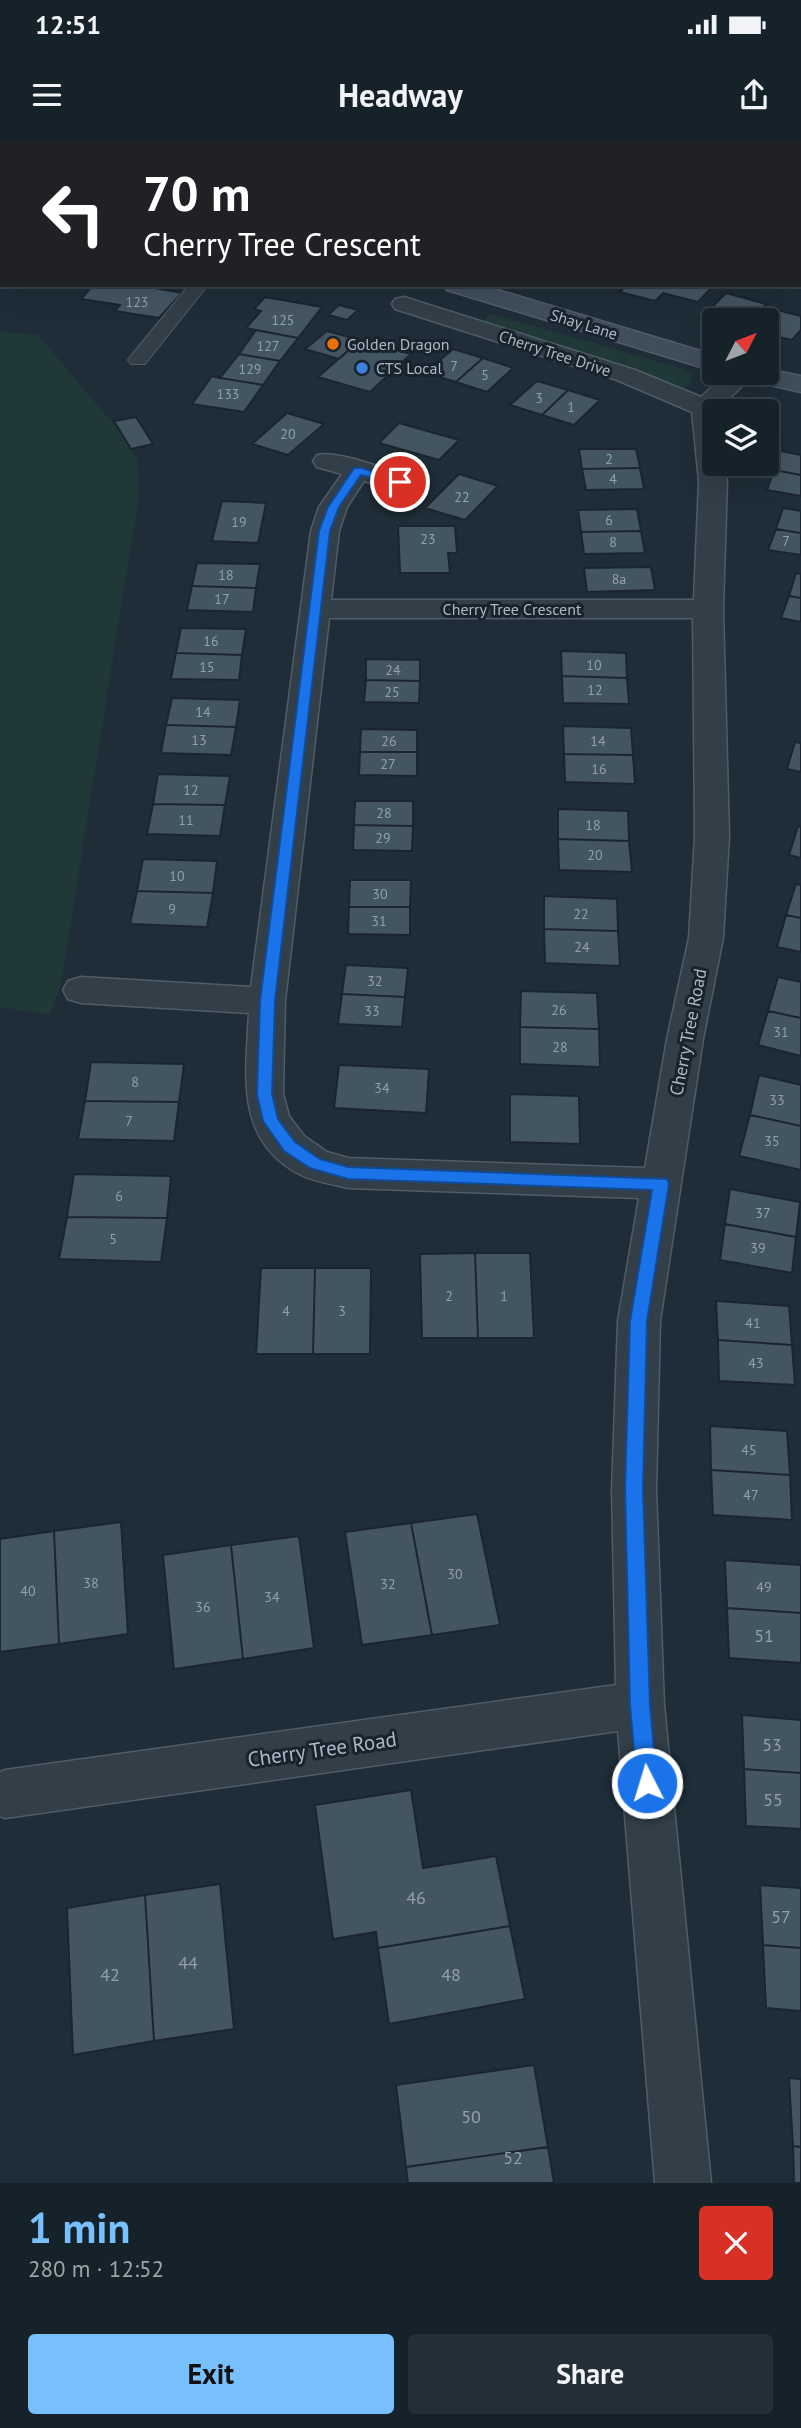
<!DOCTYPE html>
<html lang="en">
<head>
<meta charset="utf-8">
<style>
	:root { --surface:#16222a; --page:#232f36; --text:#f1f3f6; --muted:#9ea4a8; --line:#353f47; --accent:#78bffe }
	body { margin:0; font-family:"PT Sans",sans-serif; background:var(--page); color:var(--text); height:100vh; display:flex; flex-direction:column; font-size:26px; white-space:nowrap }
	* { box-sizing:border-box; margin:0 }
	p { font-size:23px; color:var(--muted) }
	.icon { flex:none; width:38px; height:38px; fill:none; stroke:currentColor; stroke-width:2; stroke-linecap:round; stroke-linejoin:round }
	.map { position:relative; height:2043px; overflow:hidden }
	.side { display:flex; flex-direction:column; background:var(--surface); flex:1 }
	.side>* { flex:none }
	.guide { position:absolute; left:0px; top:0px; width:802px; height:147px; box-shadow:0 7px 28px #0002,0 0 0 2px var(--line); background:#202124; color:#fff; overflow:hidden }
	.needle { width:46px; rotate:48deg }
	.fabs { position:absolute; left:702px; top:168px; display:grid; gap:14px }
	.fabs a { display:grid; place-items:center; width:77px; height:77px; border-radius:7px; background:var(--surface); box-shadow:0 7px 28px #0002,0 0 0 2px var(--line); font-size:35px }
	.pin { position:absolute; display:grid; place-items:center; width:60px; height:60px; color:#fff; margin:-30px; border:4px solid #fff; border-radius:50%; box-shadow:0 2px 7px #0007 }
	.me { position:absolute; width:77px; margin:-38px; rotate:355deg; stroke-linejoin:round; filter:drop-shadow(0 0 5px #0008) }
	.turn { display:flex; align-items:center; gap:24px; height:147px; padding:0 28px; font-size:32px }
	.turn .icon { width:91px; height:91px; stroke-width:2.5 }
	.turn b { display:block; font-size:49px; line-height:60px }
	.round { display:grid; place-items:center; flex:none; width:74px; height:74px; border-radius:7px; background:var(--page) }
	.head { display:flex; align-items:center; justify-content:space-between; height:119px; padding:0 28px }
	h1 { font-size:42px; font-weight:700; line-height:52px; color:var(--accent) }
	.action { display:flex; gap:14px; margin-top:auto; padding:14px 28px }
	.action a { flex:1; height:80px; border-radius:7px; background:var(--accent); color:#111; font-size:28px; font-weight:700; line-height:80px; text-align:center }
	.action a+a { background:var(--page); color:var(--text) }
	.status { display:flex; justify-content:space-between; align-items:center; height:49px; padding:0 35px; background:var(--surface); direction:ltr }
	.status svg { height:19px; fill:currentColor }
	header { display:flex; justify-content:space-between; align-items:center; height:91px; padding:0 28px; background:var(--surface); font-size:32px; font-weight:700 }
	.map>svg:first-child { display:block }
	.green { fill:#203938 }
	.building { fill:#445562; stroke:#1a252f; stroke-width:2 }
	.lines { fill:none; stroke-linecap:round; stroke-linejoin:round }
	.lane-casing { stroke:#505c66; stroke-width:2 }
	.street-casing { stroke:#505c66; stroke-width:3 }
	.secondary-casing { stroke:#505c66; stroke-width:3 }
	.lane { fill:#323e48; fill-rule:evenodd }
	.street { fill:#323e48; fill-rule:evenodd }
	.secondary { fill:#404e5c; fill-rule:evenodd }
	.route { fill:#1a73e8; stroke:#114b97; stroke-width:2 }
	.food-dot { fill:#e8710a; stroke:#18232d; stroke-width:2.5 }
	.shop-dot { fill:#3f7fe0; stroke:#18232d; stroke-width:2.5 }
	.labels { text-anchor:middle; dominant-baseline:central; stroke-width:6; stroke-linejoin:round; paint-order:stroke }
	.number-label { font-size:14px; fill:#92a0ac }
	.far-street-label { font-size:16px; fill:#acb9c5; stroke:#18232d }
	.far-poi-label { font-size:16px; fill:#acb9c5; stroke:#18232d; text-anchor:start }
	.street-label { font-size:18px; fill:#acb9c5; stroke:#18232d }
	.near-number-label { font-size:18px; fill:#92a0ac }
	.near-street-label { font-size:21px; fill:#acb9c5; stroke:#18232d }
</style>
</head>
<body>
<div class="status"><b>12:51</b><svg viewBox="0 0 49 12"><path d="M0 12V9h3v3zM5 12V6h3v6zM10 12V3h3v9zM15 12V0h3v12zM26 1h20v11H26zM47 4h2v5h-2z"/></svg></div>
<header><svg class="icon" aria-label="menu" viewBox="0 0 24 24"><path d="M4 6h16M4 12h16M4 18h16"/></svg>Headway<svg class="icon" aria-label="share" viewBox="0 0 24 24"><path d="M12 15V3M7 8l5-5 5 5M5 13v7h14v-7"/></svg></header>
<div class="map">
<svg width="801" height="2043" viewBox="0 0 801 2043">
	<rect width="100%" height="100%" fill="#1e2d38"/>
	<path class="green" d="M491 174 684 229 692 235 689 245 682 249 636 230 483 181Z
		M0 192 38 195 117 288 137 318 139 355 61 844 50 875 0 867Z"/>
	<path class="building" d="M93 145H139L182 153 159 178 115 171 120 165 81 159Z
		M626 145H714L698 162 663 153 655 161 620 152Z
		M726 153 766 164 751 180H714V183L700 179Z
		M265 157 322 167 298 198 246 188 261 171 254 169Z
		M339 165 358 170 347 180 328 175Z
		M777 170 801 176V190L792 200 766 194V182Z
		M256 190 298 198 280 221 239 214Z
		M327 191 360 200 339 219 305 209Z
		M360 200 411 214 370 252 318 237Z
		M453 209 483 218 456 242 425 233Z
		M239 214 280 221 263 245 220 238Z
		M483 218 513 228 487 252 456 242Z
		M212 236 220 238 263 245 244 272 192 264Z
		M537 241 568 250 542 275 510 265Z
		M568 250 600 260 574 285 542 275Z
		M287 273 324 284 288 315 252 304Z
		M136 277 153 304 131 309 114 281Z
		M399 283 459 300 439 320 379 303Z
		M579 309H636L640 328 582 329Z
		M781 311 801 315V335L774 330Z
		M640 328 644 349 586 350 582 329Z
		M774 330 801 335V356L767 350Z
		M459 334 498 346 465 380 425 368Z
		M222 361 266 363 258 403 212 401Z
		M783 368 801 371V393L776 389Z
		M637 369 641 391 581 392 578 370Z
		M398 386H455L457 413H448L450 433H400Z
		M776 389 801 393V415L768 410Z
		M641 391 645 413 584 414 581 392Z
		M197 423 260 424 256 448 192 446Z
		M651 427 655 450 587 452 584 428Z
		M796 433 801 434V458L789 456Z
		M192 446 256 448 253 472 187 470Z
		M789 456 801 458V482L781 478Z
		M181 488 246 489 242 515 176 513Z
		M561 511 626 513 627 538 562 536Z
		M176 513 242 515 239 540 171 539Z
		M366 519 420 520V541L366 540Z
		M562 536 627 538 629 564 563 563Z
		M366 540 420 541 419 563 364 562Z
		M172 558 240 560 236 587 166 585Z
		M166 585 236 587 231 615 161 613Z
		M563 586 631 588 633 615 564 614Z
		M361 589 417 590V612H360Z
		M795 602 801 603V632L787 629Z
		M360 612H417V636L359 635Z
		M564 614 633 615 635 644 565 642Z
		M158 634 230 636 225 665 153 664Z
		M355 661H413V686L354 685Z
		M153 664 225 665 220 696 147 694Z
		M558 669 628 671 629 701 558 699Z
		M354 685 413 686 412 711 353 710Z
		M798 686 801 687V718L789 715Z
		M558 699 629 701 632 732 559 730Z
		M143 719 217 721 213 753 137 751Z
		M350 740H411L410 767H349Z
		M796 744 801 745V778L786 775Z
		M137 751 213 753 207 787 130 784Z
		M544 756 617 759 618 791 544 789Z
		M349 767H410V795L348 794Z
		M786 775 801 778V812L777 807Z
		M544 789 618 791 620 826 545 823Z
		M346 825 408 828 405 857 342 854Z
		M778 837 801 842V878L768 871Z
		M521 851 597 853 599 889 520 887Z
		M342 854 405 857 402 887 338 884Z
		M768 871 801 878V916L758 905Z
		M520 887 599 889 600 927 520 924Z
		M91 922 184 924 179 962 85 961Z
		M339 925 429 929 426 973 334 968Z
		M759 935 801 945V986L750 975Z
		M510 954 579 956 580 1004 510 1002Z
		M85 961 179 962 174 1001 78 999Z
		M750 975 801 986V1030L739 1016Z
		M74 1034 171 1036 167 1078 67 1077Z
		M730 1049 800 1062 796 1097 725 1084Z
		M67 1077 167 1078 161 1122 59 1119Z
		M725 1084 796 1097 792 1133 720 1120Z
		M475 1113H530L534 1198H478Z
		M475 1113 478 1198H422L420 1114Z
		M261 1128H315L313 1214H256Z
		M315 1128H371L370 1214H313Z
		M716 1161 789 1166 792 1205 718 1200Z
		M718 1200 792 1205 795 1245 719 1241Z
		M710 1286 787 1291 790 1335 711 1330Z
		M711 1330 790 1335 792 1380 713 1375Z
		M477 1374 500 1485 432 1495 411 1383Z
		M121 1382 128 1494 59 1504 54 1391Z
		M411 1383 432 1495 362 1505 345 1392Z
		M54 1391 59 1504 0 1512V1399Z
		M299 1396 314 1508 243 1519 231 1405Z
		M231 1405 243 1519 174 1529 163 1415Z
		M725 1420 801 1425V1473L727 1468Z
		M727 1468 801 1473V1523L729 1518Z
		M742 1575 801 1580V1633L744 1629Z
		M744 1629 801 1633V1689L746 1686Z
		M411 1650 423 1728 496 1716 510 1786 378 1808 376 1792 333 1799 315 1665Z
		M220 1744 234 1889 154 1901 145 1755Z
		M760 1745 801 1748V1808L763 1805Z
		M145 1755 154 1901 73 1915 67 1768Z
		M510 1786 525 1859 389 1884 378 1808Z
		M763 1805 801 1808V1871L766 1868Z
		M534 1925 548 2007 406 2027 396 1945Z
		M789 1938 801 1939V2007L793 2006Z
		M793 2006 801 2007V2043H794Z
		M548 2007 554 2043H408L406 2027Z"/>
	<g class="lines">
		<g class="lane-casing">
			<path id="lane" d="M122 0H138L121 2Z
				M186 145H204V150L145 224H131L128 220 131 216 186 149Z"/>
		</g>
		<g class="street-casing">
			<path id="street" d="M431 0H461L463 2H433Z
				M800 56H801V70H800Z
				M404 157 635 230 701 257 727 233H755L717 271H714V324H724L727 341 723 469 729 696 723 798 703 899 660 1181 656 1349 664 1565 711 2043H655L618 1591 5 1678 0 1676V1632L5 1630 616 1545 612 1349 618 1181 639 1058 348 1048C333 1044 315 1042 301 1035 234 1001 246 934 249 873L81 863 68 859 63 850 68 841 81 837 251 847 311 391 319 367 342 334 317 327 313 321 317 315C339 310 386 330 410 337L414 343 410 349 400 351 364 341 347 367 339 391 331 460H694L699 341 692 272 617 240 395 169 392 164 395 159ZM329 478H693L695 696 689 798 667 899 645 1028 348 1018 327 1012 304 996 289 976 283 954 285 861Z"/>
		</g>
		<g class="secondary-casing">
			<path id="secondary" d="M0 6H2V18H0Z
				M443 145H481L714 215V231L447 150Z
				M766 229 801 236V252L738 238 734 233H766Z"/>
		</g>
		<use href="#lane" class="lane"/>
		<use href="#street" class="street"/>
		<use href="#secondary" class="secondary"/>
	</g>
	<path class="route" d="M354 328H362L406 342 400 346 361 335 339 367 330 391 275 861 272 954 278 979 295 1002 320 1019 348 1027 667 1039 669 1044 647 1181 643 1349 650 1565 657 1643 654 1650 647 1653 639 1650 637 1643 630 1565 625 1349 630 1181 652 1050 348 1039 310 1028 284 1011 263 981 257 954 260 861 319 391 328 367Z"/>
	<circle class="food-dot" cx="333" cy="204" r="7"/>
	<circle class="shop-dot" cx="362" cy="228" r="7"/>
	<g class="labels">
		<g class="number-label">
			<text x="137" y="162">123</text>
			<text x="283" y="180">125</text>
			<text x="268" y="206">127</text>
			<text x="454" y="226">7</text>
			<text x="250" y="229">129</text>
			<text x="485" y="235">5</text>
			<text x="228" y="254">133</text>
			<text x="539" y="258">3</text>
			<text x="571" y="267">1</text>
			<text x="288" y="294">20</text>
			<text x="609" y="319">2</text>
			<text x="613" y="339">4</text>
			<text x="462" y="357">22</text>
			<text x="609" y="380">6</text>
			<text x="239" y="382">19</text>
			<text x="428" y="399">23</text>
			<text x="786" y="401">7</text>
			<text x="613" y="402">8</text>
			<text x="226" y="435">18</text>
			<text x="619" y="439">8a</text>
			<text x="222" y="459">17</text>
			<text x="211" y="501">16</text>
			<text x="594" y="525">10</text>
			<text x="207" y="527">15</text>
			<text x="393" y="530">24</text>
			<text x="595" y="550">12</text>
			<text x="392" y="552">25</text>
			<text x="203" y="572">14</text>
			<text x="199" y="600">13</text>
			<text x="389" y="601">26</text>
			<text x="598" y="601">14</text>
			<text x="388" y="624">27</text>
			<text x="599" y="629">16</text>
			<text x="191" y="650">12</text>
			<text x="384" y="673">28</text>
			<text x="186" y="680">11</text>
			<text x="593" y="685">18</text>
			<text x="383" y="698">29</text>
			<text x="595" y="715">20</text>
			<text x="177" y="736">10</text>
			<text x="380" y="754">30</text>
			<text x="172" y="769">9</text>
			<text x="581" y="774">22</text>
			<text x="379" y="781">31</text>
			<text x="582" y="807">24</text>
			<text x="375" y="841">32</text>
			<text x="559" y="870">26</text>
			<text x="372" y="871">33</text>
			<text x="781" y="892">31</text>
			<text x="560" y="907">28</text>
			<text x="135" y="942">8</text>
			<text x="382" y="948">34</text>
			<text x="777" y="960">33</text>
			<text x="129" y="981">7</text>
			<text x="772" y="1001">35</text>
			<text x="119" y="1056">6</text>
			<text x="763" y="1073">37</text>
			<text x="113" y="1099">5</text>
			<text x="758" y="1108">39</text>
			<text x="449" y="1156">2</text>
			<text x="504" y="1156">1</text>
			<text x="286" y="1171">4</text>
			<text x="342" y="1171">3</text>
			<text x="753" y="1183">41</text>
			<text x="756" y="1223">43</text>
			<text x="749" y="1310">45</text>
			<text x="751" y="1355">47</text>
			<text x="455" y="1434">30</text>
			<text x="91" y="1443">38</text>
			<text x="388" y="1444">32</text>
			<text x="764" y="1447">49</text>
			<text x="28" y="1451">40</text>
			<text x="272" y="1457">34</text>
			<text x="203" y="1467">36</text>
		</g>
		<g class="far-street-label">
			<text transform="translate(584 184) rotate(17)">Shay Lane</text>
			<text transform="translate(555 213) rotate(18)">Cherry Tree Drive</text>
			<text x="512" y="469">Cherry Tree Crescent</text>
		</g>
		<g class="far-poi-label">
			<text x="347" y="204">Golden Dragon</text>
			<text x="376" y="228">CTS Local</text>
		</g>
		<g class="street-label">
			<text transform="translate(688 892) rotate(-79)">Cherry Tree Road</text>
		</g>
		<g class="near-number-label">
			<text x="764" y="1495">51</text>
			<text x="772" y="1604">53</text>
			<text x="773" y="1659">55</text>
			<text x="416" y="1757">46</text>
			<text x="781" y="1776">57</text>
			<text x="188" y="1822">44</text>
			<text x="110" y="1834">42</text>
			<text x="451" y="1834">48</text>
			<text x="471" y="1976">50</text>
			<text x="513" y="2017">52</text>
		</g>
		<g class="near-street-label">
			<text transform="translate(322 1609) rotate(-8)">Cherry Tree Road</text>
		</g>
	</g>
</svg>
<div class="fabs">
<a><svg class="needle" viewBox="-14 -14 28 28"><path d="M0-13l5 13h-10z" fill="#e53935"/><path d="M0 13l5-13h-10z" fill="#9ea4a8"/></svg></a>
<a><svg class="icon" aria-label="layers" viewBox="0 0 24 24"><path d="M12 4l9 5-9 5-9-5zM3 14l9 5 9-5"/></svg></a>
</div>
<div class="pin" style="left:400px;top:342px;background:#d93025"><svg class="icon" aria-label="arrive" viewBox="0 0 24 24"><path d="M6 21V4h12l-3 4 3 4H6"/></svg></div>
<svg class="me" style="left:647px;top:1643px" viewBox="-20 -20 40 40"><circle r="17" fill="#1a73e8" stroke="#fff" stroke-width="3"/><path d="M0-11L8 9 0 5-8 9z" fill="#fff"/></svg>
<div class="guide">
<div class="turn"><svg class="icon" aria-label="left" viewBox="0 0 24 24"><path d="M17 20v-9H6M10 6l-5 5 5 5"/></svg><div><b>70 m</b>Cherry Tree Crescent</div></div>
</div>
</div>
<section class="side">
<div class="head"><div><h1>1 min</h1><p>280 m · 12:52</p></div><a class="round" style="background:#d93025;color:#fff"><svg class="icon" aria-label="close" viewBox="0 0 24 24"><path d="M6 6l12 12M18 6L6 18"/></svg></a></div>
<div class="action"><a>Exit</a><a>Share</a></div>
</section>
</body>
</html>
